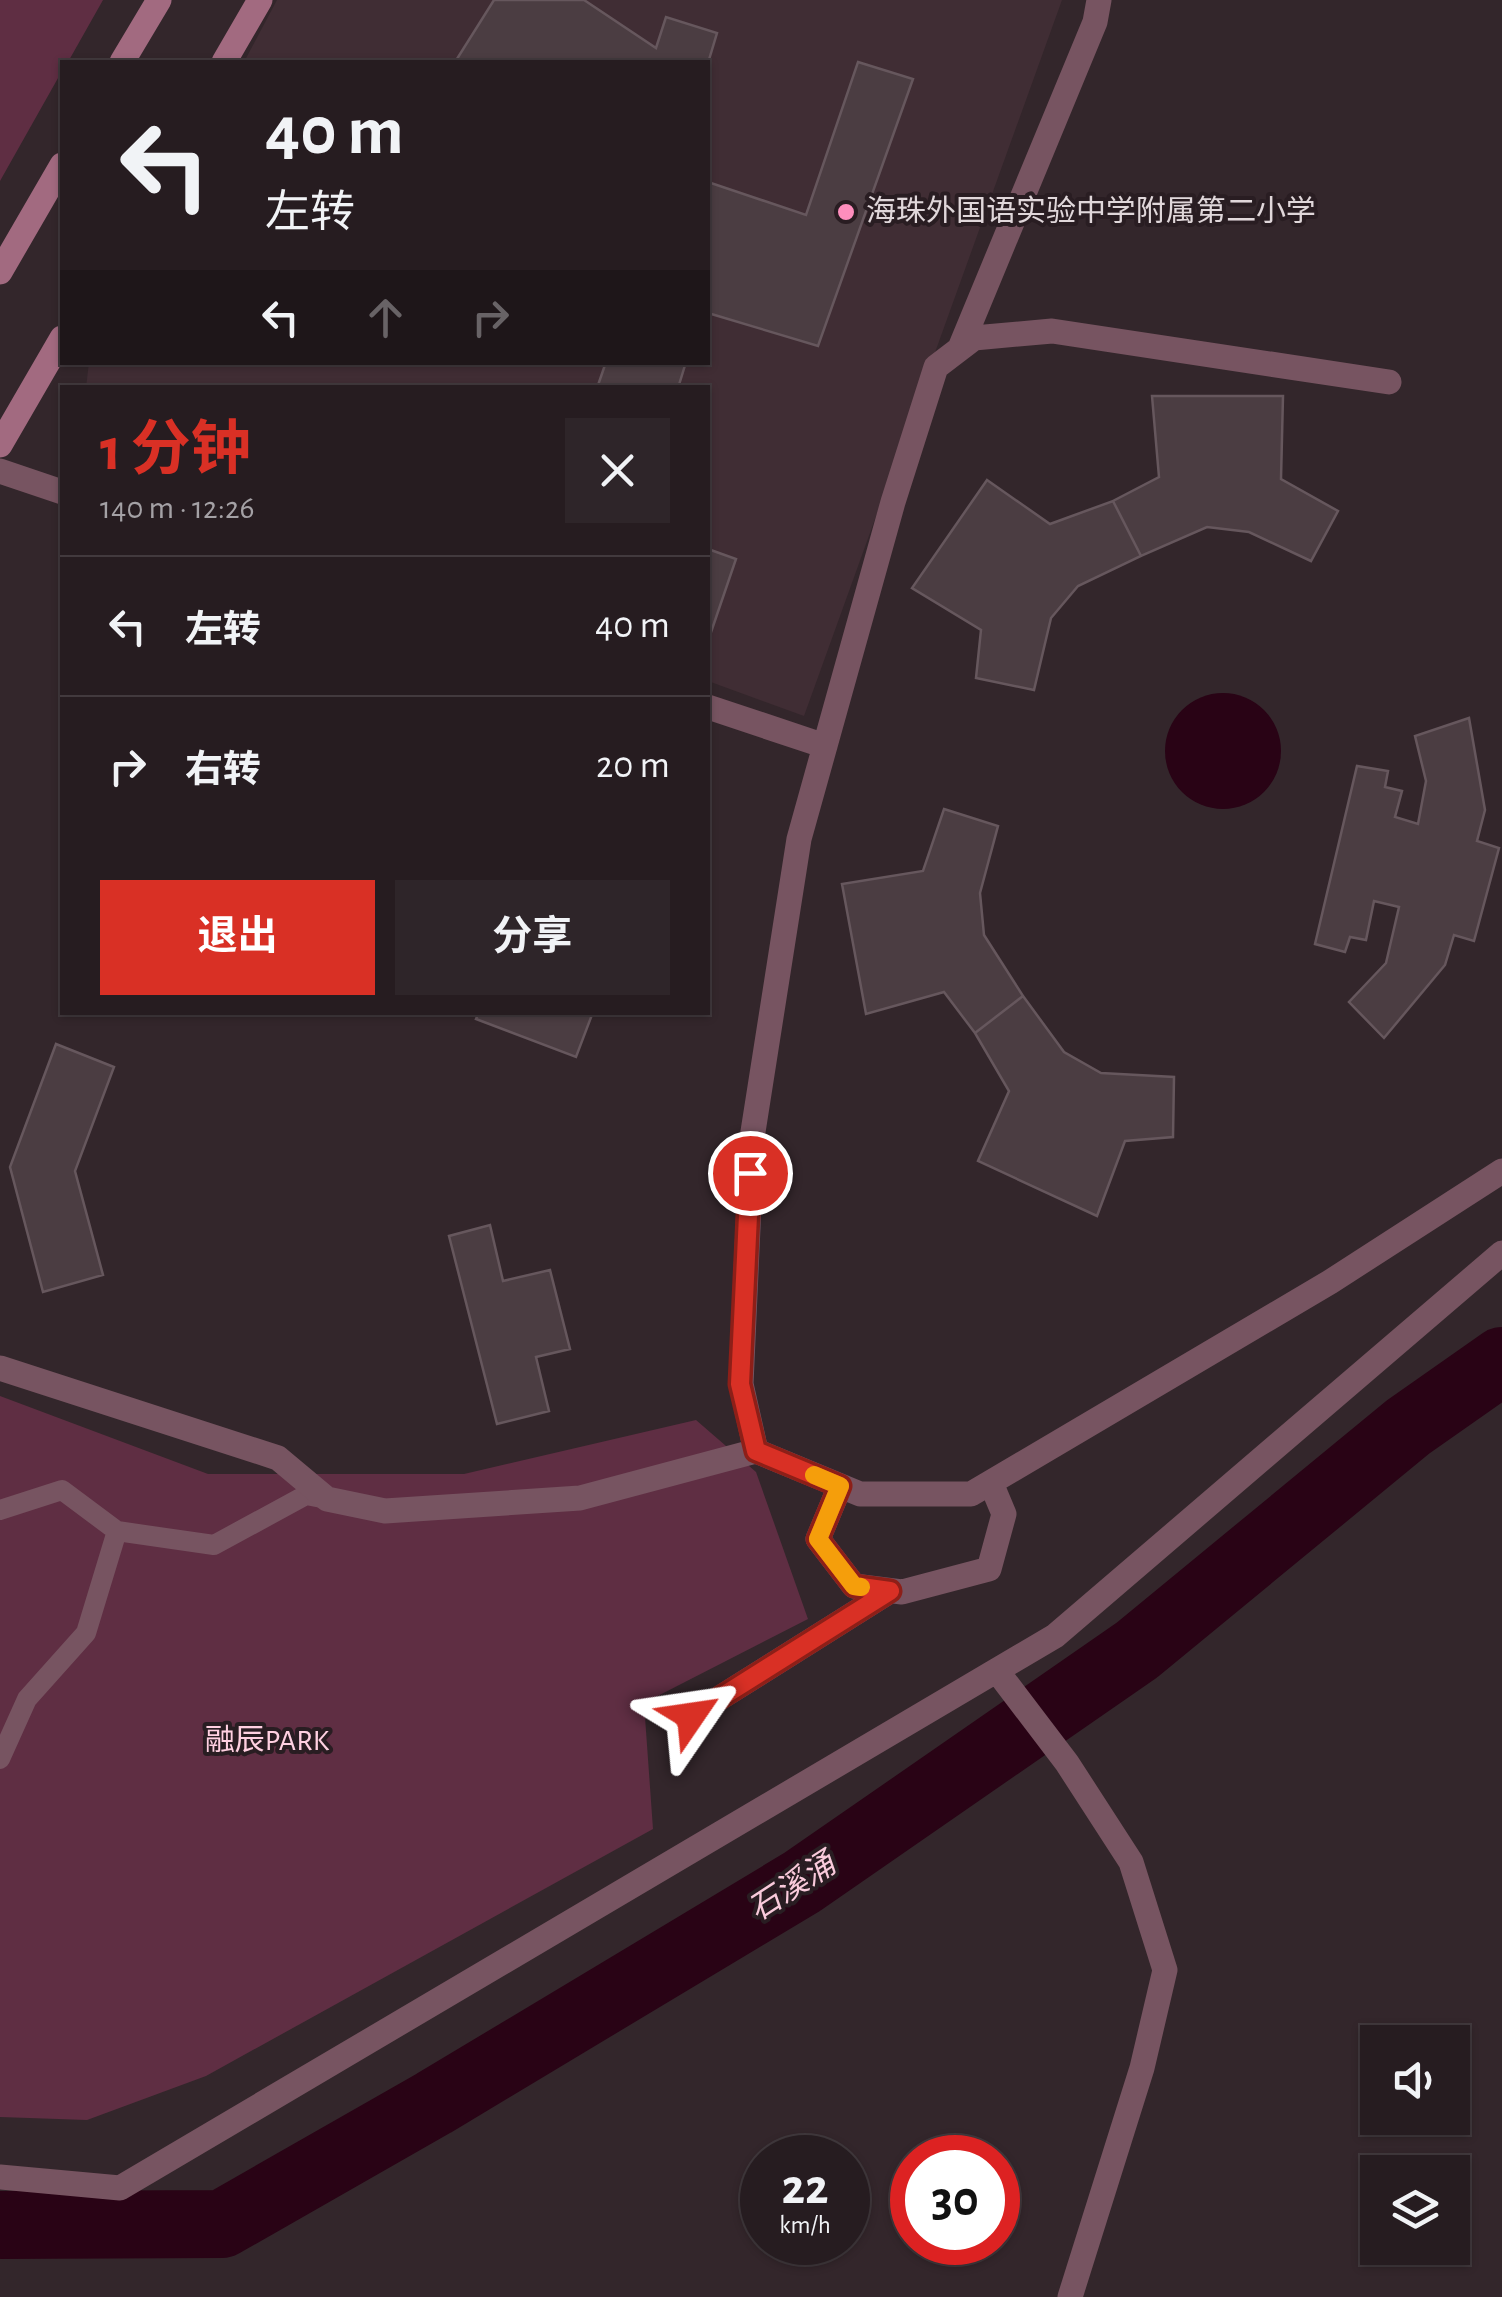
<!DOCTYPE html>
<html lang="zh">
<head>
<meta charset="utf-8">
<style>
	:root { --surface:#261c20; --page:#2e2529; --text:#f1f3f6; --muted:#a4a1a5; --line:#423a3e; --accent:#d93025 }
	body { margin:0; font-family:"Alegreya Sans","Noto Sans SC",sans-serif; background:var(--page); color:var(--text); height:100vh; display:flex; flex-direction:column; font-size:38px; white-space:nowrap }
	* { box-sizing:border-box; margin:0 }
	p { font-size:32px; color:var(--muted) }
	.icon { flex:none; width:55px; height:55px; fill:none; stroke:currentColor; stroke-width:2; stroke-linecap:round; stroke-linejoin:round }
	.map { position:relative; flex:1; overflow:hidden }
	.drawer { position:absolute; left:60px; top:385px; width:650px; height:630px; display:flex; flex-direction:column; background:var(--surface); border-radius:0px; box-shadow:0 2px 8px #0004,0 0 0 2px var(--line) }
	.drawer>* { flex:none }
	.hud { position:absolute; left:60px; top:60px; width:650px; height:305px; border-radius:0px; box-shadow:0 2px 8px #0004,0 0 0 2px var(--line); background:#261c20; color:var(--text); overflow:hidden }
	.controls { position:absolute; left:1360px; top:2025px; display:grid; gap:20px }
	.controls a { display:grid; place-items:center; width:110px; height:110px; border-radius:0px; background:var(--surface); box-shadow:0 2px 8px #0004,0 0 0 2px var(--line); font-size:50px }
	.speed { position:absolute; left:740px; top:2135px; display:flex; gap:20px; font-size:50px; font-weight:700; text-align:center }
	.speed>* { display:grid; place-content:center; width:130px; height:130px; border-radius:50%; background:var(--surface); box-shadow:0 2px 8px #0004,0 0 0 2px var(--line); line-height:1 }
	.speed small { font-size:25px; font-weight:400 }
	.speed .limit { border:15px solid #d22; background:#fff; color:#111 }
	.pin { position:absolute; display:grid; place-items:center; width:85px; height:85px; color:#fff; margin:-42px; border:5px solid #fff; border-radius:50%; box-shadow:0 2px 10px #0007 }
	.me { position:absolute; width:110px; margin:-55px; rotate:58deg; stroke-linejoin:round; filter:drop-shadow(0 0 8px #0008) }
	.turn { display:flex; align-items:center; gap:35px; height:210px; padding:0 40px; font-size:45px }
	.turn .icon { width:130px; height:130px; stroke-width:2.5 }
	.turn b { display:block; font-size:70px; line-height:85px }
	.lanes { display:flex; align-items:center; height:95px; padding:0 40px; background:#0003; justify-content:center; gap:50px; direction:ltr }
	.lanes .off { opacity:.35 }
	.round { display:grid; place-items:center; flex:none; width:105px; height:105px; border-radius:0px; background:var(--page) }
	.head { display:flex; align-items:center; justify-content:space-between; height:170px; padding:0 40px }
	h1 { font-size:60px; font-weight:700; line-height:75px; color:var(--accent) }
	.action { display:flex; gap:20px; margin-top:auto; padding:20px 40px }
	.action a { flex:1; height:115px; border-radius:0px; background:var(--accent); color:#fff; font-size:40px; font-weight:700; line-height:115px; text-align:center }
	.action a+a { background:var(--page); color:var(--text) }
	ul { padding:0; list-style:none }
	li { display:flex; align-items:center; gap:30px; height:140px; padding:0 40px; border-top:2px solid var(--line) }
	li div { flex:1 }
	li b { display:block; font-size:38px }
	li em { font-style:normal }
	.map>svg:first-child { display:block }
	.built { fill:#402d34 }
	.green { fill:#5f2e43 }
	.water { fill:#290315 }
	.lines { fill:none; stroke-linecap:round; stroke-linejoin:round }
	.river { stroke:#290315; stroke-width:68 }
	.building { fill:#4b3d42; stroke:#66575d; stroke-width:2.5 }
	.lane { stroke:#775461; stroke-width:20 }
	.street { stroke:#775461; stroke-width:25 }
	.secondary { stroke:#a26a80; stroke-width:25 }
	.route-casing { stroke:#8d1f18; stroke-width:25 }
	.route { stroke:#d93025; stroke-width:18 }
	.slow { stroke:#f59e0b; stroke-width:18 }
	.poi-dot { fill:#fe8ebd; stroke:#291d22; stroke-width:4 }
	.labels { text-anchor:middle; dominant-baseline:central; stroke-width:8; stroke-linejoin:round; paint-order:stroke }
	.poi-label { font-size:30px; fill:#e0d7da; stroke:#291d22; text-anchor:start }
	.park-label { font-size:30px; fill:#ffd0e1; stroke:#291d22 }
	.water-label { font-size:32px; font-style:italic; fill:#f9cadb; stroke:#291d22 }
</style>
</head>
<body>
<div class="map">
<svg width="1502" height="2297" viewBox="0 0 1502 2297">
	<rect width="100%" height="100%" fill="#33262b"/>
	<path class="built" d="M277 0H1062L804 716 708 681V388H86L89 362H708V62H244Z"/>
	<path class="green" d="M0 0H103L68 62H62V71L0 181Z
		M0 1396 208 1474H464L696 1420 756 1472 808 1619 644 1703 653 1829 206 2076 87 2120 0 2117Z"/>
	<path class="water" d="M1165 751a58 58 0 1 1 116 0a58 58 0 1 1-116 0Z"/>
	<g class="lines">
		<path class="river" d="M0 2225 222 2224 434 2103 802 1882 1137 1650 1408 1427 1502 1361"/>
	</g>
	<path class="building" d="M494 0H584L656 48 666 17 717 33 708 63 455 62Z
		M858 62 913 79 818 346 708 313V182L806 215Z
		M606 362H686L678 388H597Z
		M1152 396H1283L1281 479 1338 511 1311 561 1249 532 1207 527 1141 556 1113 501 1159 477Z
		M987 480 1050 524 1113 501 1141 556 1078 586 1051 618 1034 690 976 678 981 630 912 588Z
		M708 549 736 559 708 641Z
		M1469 718 1485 810 1477 841 1499 848 1474 941 1454 935 1445 965 1384 1038 1349 1002 1386 963 1399 907 1374 901 1366 940 1350 937 1345 952 1315 944 1357 766 1388 771 1385 787 1402 791 1395 817 1418 824 1426 781 1415 736Z
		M944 809 998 826 980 893 984 935 1023 996 975 1033 944 992 866 1014 842 884 923 871Z
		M1023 996 1064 1052 1101 1073 1174 1077 1173 1137 1125 1141 1097 1216 978 1161 1009 1091 975 1033Z
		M479 1012H593L576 1057 476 1019Z
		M56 1044 114 1067 75 1171 103 1275 43 1292 10 1167Z
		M490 1225 503 1281 550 1270 570 1349 536 1357 549 1411 497 1424 449 1236Z"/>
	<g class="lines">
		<path class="lane" d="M0 1510 62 1490 117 1531 214 1545 306 1495 327 1499
			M0 1759 27 1699 86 1633 117 1531"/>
		<path class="street" d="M960 348 1095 22 1099 0
			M1389 382 1052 331 974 338 936 367 893 502 799 839 752 1138 741 1384 756 1451 860 1494H971L1330 1282 1502 1171
			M0 471 62 492
			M708 707 825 746
			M0 1368 278 1458 327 1499 385 1511 580 1498 756 1451
			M840 1486 818 1539 854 1586 902 1592 989 1569 1004 1514 991 1483
			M997 1671 1067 1763 1131 1862 1165 1970 1142 2068 1070 2297
			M691 1716 890 1591
			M0 2177 120 2188 1055 1636 1502 1253"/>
		<path class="secondary" d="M122 62 159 0
			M224 62 260 0
			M0 272 62 165
			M0 445 62 338"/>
	</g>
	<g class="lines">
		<g class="route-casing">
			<path id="route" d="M691 1716 890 1591 854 1586 818 1539 840 1486 756 1451 740 1384 750 1173"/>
		</g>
		<use href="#route" class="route"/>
		<path class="slow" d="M814 1475 840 1486 818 1539 854 1586 861 1587"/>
	</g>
	<circle class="poi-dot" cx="846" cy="212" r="10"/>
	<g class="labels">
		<g class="poi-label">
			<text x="866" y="212">海珠外国语实验中学附属第二小学</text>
		</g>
		<g class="park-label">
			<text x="267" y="1741">融辰PARK</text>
		</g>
		<g class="water-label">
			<text transform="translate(792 1887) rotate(-33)">石溪涌</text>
		</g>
	</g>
</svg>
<div class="controls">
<a><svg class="icon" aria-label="sound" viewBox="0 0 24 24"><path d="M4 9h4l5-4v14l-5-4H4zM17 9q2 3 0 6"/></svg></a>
<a><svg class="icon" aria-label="layers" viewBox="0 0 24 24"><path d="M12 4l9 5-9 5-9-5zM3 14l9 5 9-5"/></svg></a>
</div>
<div class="speed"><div>22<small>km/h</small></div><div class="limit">30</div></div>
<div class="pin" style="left:750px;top:1173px;background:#d93025"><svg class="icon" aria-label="arrive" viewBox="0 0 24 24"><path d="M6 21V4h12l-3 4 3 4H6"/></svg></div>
<svg class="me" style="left:691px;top:1716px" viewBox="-20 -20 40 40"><path d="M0-17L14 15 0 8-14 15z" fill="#d93025" stroke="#fff" stroke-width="4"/></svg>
<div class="hud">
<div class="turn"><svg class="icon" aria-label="left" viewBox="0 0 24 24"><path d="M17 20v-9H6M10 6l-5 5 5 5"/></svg><div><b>40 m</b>左转</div></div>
<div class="lanes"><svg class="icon" aria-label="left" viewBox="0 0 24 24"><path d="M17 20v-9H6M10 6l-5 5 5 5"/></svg><svg class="icon off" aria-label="ahead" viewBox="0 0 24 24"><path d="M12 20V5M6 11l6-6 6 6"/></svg><svg class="icon off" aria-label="right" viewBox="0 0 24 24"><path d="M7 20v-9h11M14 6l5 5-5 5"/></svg></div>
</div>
<section class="drawer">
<div class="head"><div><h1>1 分钟</h1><p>140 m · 12:26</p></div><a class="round"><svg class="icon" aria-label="close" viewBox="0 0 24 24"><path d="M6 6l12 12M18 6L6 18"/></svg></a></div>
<ul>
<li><svg class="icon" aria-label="left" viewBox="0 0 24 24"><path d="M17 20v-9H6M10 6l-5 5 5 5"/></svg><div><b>左转</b></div><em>40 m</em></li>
<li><svg class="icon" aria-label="right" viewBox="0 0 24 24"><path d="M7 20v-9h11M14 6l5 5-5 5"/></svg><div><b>右转</b></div><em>20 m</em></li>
</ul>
<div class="action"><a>退出</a><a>分享</a></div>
</section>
</div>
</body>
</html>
